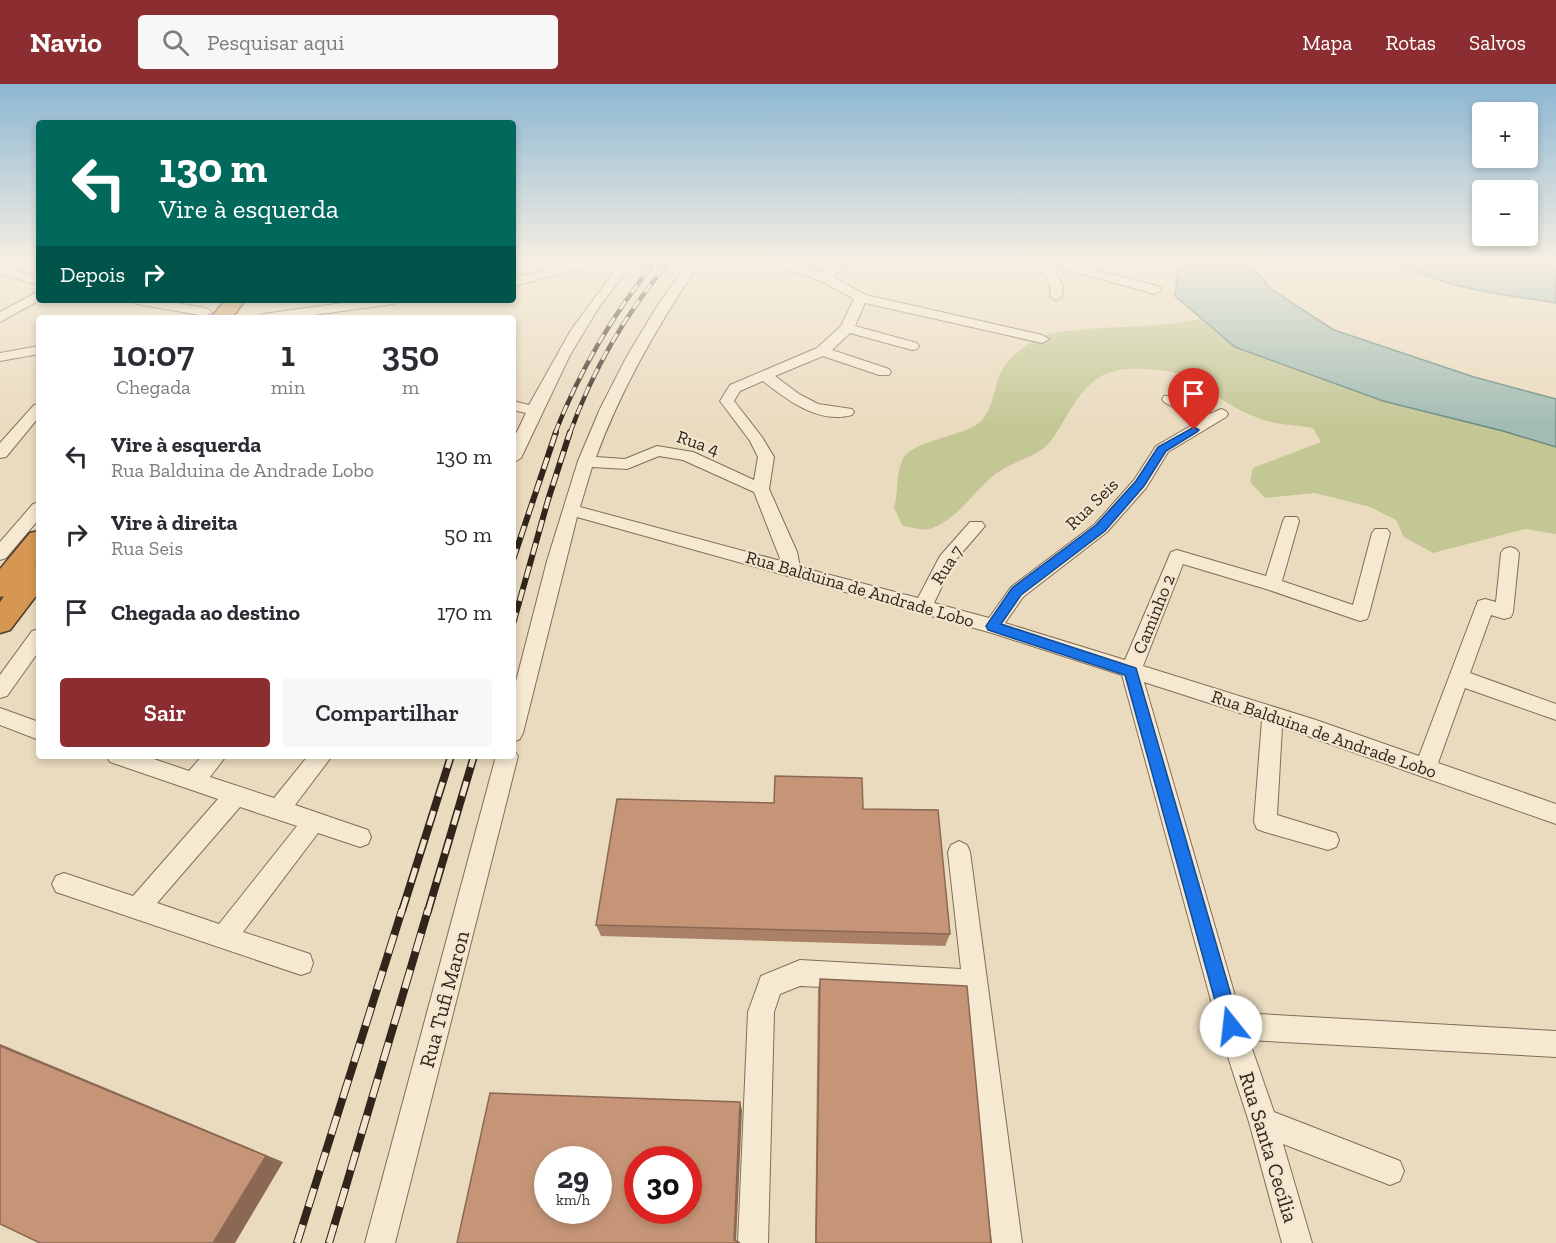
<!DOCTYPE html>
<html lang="pt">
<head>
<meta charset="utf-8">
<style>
	:root { --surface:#fff; --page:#f7f7f7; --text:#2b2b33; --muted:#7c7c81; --accent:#8c2d31 }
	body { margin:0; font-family:"Zilla Slab",serif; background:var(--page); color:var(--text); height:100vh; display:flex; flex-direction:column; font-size:22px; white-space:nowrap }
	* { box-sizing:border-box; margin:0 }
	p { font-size:20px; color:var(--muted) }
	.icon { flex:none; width:33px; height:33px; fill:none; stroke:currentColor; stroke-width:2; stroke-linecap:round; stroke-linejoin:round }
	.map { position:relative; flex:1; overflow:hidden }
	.details { position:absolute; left:36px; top:231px; width:480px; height:444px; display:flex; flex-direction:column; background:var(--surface); border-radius:6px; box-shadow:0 3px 9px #0003 }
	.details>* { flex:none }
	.hud { position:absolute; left:36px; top:36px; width:480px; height:183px; border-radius:6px; box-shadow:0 3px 9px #0003; background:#00695c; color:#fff; overflow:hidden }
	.tools { position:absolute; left:1472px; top:18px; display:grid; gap:12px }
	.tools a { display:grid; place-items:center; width:66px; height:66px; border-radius:6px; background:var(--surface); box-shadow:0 3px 9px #0003; font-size:30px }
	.speed { position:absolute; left:534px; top:1062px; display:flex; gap:12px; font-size:30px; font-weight:700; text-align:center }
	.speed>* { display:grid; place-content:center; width:78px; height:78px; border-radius:50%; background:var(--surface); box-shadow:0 3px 9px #0003; line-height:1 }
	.speed small { font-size:15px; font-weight:400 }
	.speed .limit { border:9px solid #d22; background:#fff; color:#111 }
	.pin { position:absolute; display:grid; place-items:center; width:51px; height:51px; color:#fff; margin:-62px -26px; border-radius:50% 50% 50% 0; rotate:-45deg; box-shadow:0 0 6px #0007 }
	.pin .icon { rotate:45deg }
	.me { position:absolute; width:66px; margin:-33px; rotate:344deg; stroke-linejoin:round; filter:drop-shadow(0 0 4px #0008) }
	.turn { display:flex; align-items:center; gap:21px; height:126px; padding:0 24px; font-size:27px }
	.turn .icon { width:78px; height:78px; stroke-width:2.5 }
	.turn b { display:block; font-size:42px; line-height:51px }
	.then { display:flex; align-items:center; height:57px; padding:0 24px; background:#0003; gap:12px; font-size:22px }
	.eta { display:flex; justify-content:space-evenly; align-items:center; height:102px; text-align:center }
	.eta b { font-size:36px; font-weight:600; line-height:42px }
	.action { display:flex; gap:12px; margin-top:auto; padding:12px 24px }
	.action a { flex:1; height:69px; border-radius:6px; background:var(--accent); color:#fff; font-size:24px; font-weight:600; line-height:69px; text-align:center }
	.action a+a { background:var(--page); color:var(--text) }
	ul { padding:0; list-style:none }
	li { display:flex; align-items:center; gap:18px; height:78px; padding:0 24px }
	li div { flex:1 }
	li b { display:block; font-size:22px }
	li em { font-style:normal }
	header { display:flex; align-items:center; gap:36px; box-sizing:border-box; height:84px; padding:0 30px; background:var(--accent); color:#fff }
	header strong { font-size:28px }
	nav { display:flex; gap:33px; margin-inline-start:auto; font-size:21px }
	.search { width:420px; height:54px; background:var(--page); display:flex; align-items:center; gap:15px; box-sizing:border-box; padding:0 21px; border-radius:6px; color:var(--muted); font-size:22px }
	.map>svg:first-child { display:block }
	.green { fill:#c3c794 }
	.water { fill:#a2bcb3; stroke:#6a8980; stroke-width:1.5 }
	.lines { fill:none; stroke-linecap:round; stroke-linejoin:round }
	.minor-casing { stroke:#816d58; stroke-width:2 }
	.highway-casing { stroke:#4f3b2d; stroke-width:3 }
	.minor { fill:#f6e9d1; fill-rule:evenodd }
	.highway { fill:#d69753; fill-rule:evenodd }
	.rail-far3-casing { stroke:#32261c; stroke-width:4.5 }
	.rail-far2-casing { stroke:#32261c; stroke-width:6 }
	.rail-far1-casing { stroke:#32261c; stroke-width:8 }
	.rail-casing { stroke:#32261c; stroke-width:8 }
	.rail-far3 { stroke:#f2e6ce; stroke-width:3; stroke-dasharray:10; stroke-linecap:butt }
	.rail-far2 { stroke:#f2e6ce; stroke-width:4; stroke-dasharray:12; stroke-linecap:butt }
	.rail-far1 { stroke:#f2e6ce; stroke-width:5; stroke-dasharray:15; stroke-linecap:butt }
	.rail { stroke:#f2e6ce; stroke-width:6; stroke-dasharray:19; stroke-linecap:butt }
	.wall { fill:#aa8066 }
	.shaded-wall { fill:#8b6853 }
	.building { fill:#c69577; stroke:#8b6853; stroke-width:1.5; fill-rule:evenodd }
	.route { fill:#1a73e8; stroke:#114b97; stroke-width:1.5 }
	.labels { text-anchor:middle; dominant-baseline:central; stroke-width:4.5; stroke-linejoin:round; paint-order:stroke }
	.street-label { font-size:18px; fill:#32261c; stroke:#f2e6ce }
	.near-street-label { font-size:21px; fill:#32261c; stroke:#f2e6ce }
</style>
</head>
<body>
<header>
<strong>Navio</strong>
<div class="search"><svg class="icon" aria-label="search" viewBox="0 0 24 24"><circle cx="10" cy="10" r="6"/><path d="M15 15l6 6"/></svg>Pesquisar aqui</div>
<nav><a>Mapa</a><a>Rotas</a><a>Salvos</a></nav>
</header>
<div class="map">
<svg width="1556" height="1159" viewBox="0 0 1556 1159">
	<rect width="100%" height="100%" fill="#eadbbf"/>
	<path class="green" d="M1200 235 1235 263 1383 317 1503 347 1556 363V450L1525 445 1433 469 1404 453 1396 436 1370 423 1315 409 1265 414 1250 398 1253 384 1321 358 1313 344C1297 341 1277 341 1261 335 1238 327 1209 310 1193 291 1166 288 1135 279 1108 289 1079 300 1067 336 1050 358 1038 372 1018 376 1003 385 976 401 960 436 929 445 922 447 910 443 902 441L894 424C898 409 896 394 901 379 907 356 960 354 979 339 997 324 992 291 1011 274 1021 265 1032 256 1045 251 1057 247 1073 247 1086 245 1124 242 1162 243 1200 235Z"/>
	<path class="water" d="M1179 178H1248L1272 206 1334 246 1474 293 1556 315V363L1503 347 1383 317 1235 263 1175 212Z
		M1399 178 1556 179V219C1504 210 1445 206 1399 178Z"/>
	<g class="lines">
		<g class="minor-casing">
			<path id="minor" d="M576 178H608L513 202V194Z
				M621 178H634L599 223 570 271 521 374 513 379V356L526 329 513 326V317L529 321 571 246Z
				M688 178H701C658 240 622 303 596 373L625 375 657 362 693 368 754 396 758 373 750 357 720 317 730 301 817 264 841 242 854 215 821 197 765 178H786L823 189 835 178H849L833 193 866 211 1042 251 1049 255 1042 259 865 219 855 242 917 259 919 262 917 265 912 266 850 249 832 266 889 285 891 288 889 291H879L823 272 775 292 799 310 818 320 852 325 854 328 852 331C819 340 788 317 763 297L740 307 734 317 762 353 774 373 769 405 797 468 800 483 918 514 940 472 970 438H982L985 442 953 479 934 519 989 534 1011 503 1095 440 1134 396 1156 362 1199 337 1164 318 1162 315 1164 312H1174L1210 330 1221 325 1226 327 1228 330 1226 333 1168 368 1146 404 1107 448 1023 513 1005 539 1125 576 1171 468 1177 466 1266 492 1283 437 1285 433H1297L1299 437 1282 497 1353 521 1372 449 1375 445H1387L1390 449 1369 530 1367 535 1360 537 1266 505 1183 480 1143 582 1316 636 1419 672 1476 522 1478 517 1485 515 1496 518 1501 469 1504 465 1510 463 1516 465 1519 469 1513 528 1511 533 1504 535 1491 531 1470 589 1556 620V636L1465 604 1438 679 1556 720V740L1282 643 1277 731 1336 749 1339 756 1336 763 1328 766 1265 748 1257 745 1254 738 1262 636 1144 598 1240 929 1556 947V973L1249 956 1274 1028 1400 1077 1404 1087 1400 1097 1390 1101 1283 1060 1312 1159H1282L1249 1038 1218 942 1122 591 992 549 577 433 523 649 520 655 513 658V609L547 477 578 377 600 325 626 274 656 224ZM659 372 683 376 754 408 781 477 580 423 592 383 627 385Z
				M1039 178H1067L1160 203 1161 206 1155 210 1053 182 1063 203 1062 212 1056 216 1050 212 1051 203Z
				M0 182 39 193V201L0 190Z
				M39 207 40 216 0 238V228Z
				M131 216H159L205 224 212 228 205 232 137 220Z
				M365 216H399L393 220 292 234H256L263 230Z
				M39 262V270L0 277V269Z
				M39 320V333L6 373 0 374V359L34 321Z
				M39 418V435L6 474 0 476V458L33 420Z
				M39 545V567L7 612 0 614V591L32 547Z
				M0 624 39 638V656L0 641Z
				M513 665 518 672 395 1159H365L496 672H513Z
				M106 672H145L189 687 202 672H226L210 693 274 714 308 672H332L295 721 368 746 371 753 368 760 360 763 318 749 243 848 310 870 313 879 310 888 301 891 56 808 52 800 56 792 64 789 133 812 218 715 110 678ZM240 723 297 742 219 840 157 819Z
				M959 757 967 761 970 768 1022 1159H992L964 910 800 902 780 910 774 928 768 1159H738L748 928 761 892 800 876 961 885 948 768 951 761Z"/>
		</g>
		<g class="highway-casing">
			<path id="highway" d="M225 216H245L232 234H211Z
				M39 447V474L35 479 39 478V508L10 546 0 549V518L4 512 0 513V485L30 449Z"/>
		</g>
		<use href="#minor" class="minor"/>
		<use href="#highway" class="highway"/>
		<g class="rail-far3-casing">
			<path id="rail-far3" d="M555 349C580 286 612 231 655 178
				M570 349C593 285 625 230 669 178"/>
		</g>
		<g class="rail-far2-casing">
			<path id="rail-far2" d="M513 476 556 348
				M513 540 548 416 570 348"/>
		</g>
		<g class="rail-far1-casing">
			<path id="rail-far1" d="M402 827 451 672
				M428 827 474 672"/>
		</g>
		<g class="rail-casing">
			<path id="rail" d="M297 1159 402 826
				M329 1159 428 826"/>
		</g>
		<use href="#rail-far3" class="rail-far3"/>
		<use href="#rail-far2" class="rail-far2"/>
		<use href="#rail-far1" class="rail-far1"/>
		<use href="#rail" class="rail"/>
	</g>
	<path class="wall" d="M863 725 950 850 945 862 601 852 596 841Z
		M820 895 991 1159H815L818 905Z"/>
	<path class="shaded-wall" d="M0 960 283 1078 235 1159H213L0 962Z
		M740 1018 742 1026 736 1159 734 1156Z"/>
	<path class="building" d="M775 692 862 694 863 725 938 726 950 850 596 841 617 715 774 719Z
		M820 895 967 902 991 1159H816Z
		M0 962 266 1072 213 1159H40L0 1140Z
		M490 1009 740 1018 734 1156 740 1159H457ZM548 1076H598V1126H548ZM638 1076H688V1126H638Z"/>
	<linearGradient id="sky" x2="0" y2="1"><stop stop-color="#8cb7d3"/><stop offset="0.52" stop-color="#f6efe2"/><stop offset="1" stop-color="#f6efe2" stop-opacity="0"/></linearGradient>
	<rect width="1556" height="341" fill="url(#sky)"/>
	<path class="route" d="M1194 343 1199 346 1197 348 1166 367 1144 402 1105 447 1021 511 1001 540 1136 584 1240 942 1238 948 1231 951 1225 948 1222 942 1125 591 988 546 986 542 1012 504 1096 441 1136 397 1158 363Z"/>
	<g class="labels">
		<g class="street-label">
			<text transform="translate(698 359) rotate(19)">Rua 4</text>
			<text transform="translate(1092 420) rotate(-44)">Rua Seis</text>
			<text transform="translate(947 481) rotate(-57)">Rua 7</text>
			<text transform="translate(860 505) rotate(16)">Rua Balduina de Andrade Lobo</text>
			<text transform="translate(1154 530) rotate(-68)">Caminho 2</text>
			<text transform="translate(1324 650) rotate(19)">Rua Balduina de Andrade Lobo</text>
		</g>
		<g class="near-street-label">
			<text transform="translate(444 915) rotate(-75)">Rua Tufi Maron</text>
			<text transform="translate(1269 1063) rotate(73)">Rua Santa Cecília</text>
		</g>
	</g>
</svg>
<div class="tools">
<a>+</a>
<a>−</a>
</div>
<div class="speed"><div>29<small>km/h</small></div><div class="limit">30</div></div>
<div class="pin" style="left:1194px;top:346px;background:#d93025"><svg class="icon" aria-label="arrive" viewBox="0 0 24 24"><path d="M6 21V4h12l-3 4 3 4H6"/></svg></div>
<svg class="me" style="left:1231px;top:942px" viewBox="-20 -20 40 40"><circle r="19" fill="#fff"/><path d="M0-13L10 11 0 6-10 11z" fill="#1a73e8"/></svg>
<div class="hud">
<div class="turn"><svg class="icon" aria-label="left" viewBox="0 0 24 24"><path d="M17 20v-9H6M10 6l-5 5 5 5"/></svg><div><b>130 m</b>Vire à esquerda</div></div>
<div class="then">Depois<svg class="icon" aria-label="right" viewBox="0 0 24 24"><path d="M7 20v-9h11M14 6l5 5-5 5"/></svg></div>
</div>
<section class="details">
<div class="eta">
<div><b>10:07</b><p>Chegada</p></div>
<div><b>1</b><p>min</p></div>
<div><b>350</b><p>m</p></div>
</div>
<ul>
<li><svg class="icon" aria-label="left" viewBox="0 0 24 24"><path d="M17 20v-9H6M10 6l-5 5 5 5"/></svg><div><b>Vire à esquerda</b><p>Rua Balduina de Andrade Lobo</p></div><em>130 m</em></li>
<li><svg class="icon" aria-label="right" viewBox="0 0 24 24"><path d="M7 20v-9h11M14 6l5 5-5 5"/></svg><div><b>Vire à direita</b><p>Rua Seis</p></div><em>50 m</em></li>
<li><svg class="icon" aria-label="arrive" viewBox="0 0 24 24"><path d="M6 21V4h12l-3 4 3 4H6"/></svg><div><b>Chegada ao destino</b></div><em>170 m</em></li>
</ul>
<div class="action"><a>Sair</a><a>Compartilhar</a></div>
</section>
</div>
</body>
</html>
